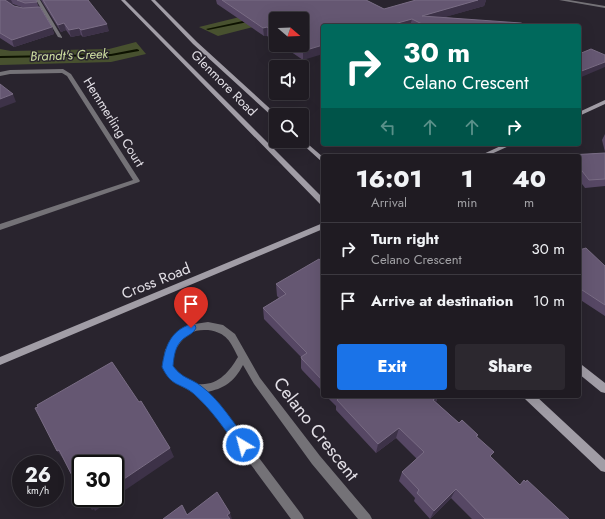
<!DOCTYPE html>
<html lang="en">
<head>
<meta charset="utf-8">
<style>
	:root { --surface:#1f1b22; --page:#2c282f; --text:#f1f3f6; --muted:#a1a1a5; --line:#3c3940; --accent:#1a73e8 }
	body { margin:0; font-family:Jost,sans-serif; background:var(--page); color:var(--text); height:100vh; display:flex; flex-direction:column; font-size:15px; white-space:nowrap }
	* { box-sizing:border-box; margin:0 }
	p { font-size:13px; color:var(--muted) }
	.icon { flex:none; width:22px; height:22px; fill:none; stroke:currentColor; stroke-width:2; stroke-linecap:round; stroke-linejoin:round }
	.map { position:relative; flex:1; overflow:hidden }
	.details { position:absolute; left:321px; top:154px; width:260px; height:244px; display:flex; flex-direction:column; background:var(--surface); border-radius:4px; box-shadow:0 4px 16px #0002,0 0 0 1px var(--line) }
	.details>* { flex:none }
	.guide { position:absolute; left:321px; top:24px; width:260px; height:122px; border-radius:4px; box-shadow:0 4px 16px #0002,0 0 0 1px var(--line); background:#00695c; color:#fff; overflow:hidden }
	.needle { width:26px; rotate:109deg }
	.buttons { position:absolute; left:269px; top:12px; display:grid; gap:8px }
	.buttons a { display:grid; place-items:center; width:40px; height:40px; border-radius:4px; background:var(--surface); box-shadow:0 4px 16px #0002,0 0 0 1px var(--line); font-size:20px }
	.speed { position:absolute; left:12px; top:455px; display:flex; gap:8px; font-size:20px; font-weight:700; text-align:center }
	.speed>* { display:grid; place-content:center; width:52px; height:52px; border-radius:50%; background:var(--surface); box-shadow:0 4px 16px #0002,0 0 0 1px var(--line); line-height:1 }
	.speed small { font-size:10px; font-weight:400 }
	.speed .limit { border:2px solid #111; border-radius:6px; background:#fff; color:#111 }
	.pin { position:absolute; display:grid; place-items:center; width:34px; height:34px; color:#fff; margin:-41px -17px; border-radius:50% 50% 50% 0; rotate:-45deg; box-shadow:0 0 4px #0007 }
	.pin .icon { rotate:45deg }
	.me { position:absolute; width:44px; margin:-22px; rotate:323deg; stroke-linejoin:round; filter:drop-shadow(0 0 3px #0008) }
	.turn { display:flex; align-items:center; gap:14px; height:84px; padding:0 16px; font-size:18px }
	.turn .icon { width:52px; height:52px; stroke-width:2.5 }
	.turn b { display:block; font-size:28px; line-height:34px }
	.lanes { display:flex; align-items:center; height:38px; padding:0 16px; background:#0003; justify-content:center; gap:20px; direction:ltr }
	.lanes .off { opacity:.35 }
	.eta { display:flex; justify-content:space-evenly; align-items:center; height:68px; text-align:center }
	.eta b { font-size:24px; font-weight:800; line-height:28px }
	.primary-button { display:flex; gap:8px; margin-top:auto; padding:8px 16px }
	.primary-button a { flex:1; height:46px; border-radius:4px; background:var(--accent); color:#fff; font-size:16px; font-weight:800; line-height:46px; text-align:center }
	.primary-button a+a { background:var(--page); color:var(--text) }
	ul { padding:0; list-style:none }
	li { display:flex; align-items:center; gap:12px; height:52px; padding:0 16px; border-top:1px solid var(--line) }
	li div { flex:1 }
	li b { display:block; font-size:15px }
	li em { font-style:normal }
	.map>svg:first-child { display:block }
	.green { fill:#48512f }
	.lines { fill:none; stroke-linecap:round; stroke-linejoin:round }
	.stream { fill:#0d1200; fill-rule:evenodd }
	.street { fill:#747277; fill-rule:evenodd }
	.secondary { fill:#a19da6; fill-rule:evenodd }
	.wall { fill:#564764; fill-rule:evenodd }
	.shaded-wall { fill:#3d3248 }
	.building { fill:#655772; stroke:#796c84 }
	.route { fill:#1a73e8; stroke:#114b97 }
	.labels { text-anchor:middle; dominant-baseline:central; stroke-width:3; stroke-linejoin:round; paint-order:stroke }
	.far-water-label { font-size:13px; font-style:italic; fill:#cfe0a1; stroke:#29242e }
	.far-street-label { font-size:13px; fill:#e3e0e7; stroke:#29242e }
	.street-label { font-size:15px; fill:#e3e0e7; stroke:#29242e }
	.near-street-label { font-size:18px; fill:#e3e0e7; stroke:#29242e }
</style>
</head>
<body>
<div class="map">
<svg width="605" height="519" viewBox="0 0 605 519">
	<rect width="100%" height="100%" fill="#29242e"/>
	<path class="green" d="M308 0 276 19V21L218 36 199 27Z
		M136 42 146 54 111 62 0 65V49L11 51 109 49Z"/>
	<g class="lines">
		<path class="stream" d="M252 19 254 20 253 21 208 30 206 29Z
			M137 49 139 50V51L111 56 0 58V56L111 54Z"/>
		<path class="street" d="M36 0H40L62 37V38L58 37Z
			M559 0H569L605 6V8Z
			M63 69 71 74 140 181 139 182 0 230V224L133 180 67 76 62 73 10 74 0 76V72L10 70Z
			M208 322 223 325 235 334 260 378 320 456 370 515 372 519H358L312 464 254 384 243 365C234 382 224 389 206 392L220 406 302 515 304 519H291L212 412 192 392 172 381 163 367 165 350 176 334 188 325ZM208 330C227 333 230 341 238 357 229 372 218 386 198 384 194 384 190 381 187 379 181 376 176 374 173 367 169 355 182 337 193 332 197 330 203 330 208 330Z"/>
		<path class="secondary" d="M121 0H125L323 198V204H320Z
			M151 0H155L197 42 277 115H276V119L274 118 193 44Z
			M605 100V104L579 116V112Z
			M302 139 323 157V162L321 161 300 142 299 141H302Z
			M505 144H513L487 156H479Z
			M323 223V229L0 365V357Z
			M579 364 582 365 605 383V393L601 392 579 374Z
			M524 396H536L605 460V472L601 471 525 399Z"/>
	</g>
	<path class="wall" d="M0 0H36L39 7 52 27 54 34 14 47 0 38ZM11 4H13L24 8 14 6Z
		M41 0H88L109 31 83 37 81 35 71 37 66 30 61 32Z
		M216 0H366L384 9 416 0H486L484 6 444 17 528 26H323L303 60 281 45H302L276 19V42L267 36H264L217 4Z
		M605 134V152L602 140Z
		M605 153V186L585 188 579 180V156H569V155Z
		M579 250 605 266V316L579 299Z
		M323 262V392L302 370 301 368V357L264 319 263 308 279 298 277 296 276 284Z
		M326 396H438L436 402 459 423 478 435 477 437 491 457 520 485 569 519H472L451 498 430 519 414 501 415 498 399 481 402 472 417 459 396 438 376 453 336 410V406Z"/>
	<path class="shaded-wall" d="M5 0H11L13 4 8 6Z
		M478 0H486L484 6 421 24 422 16Z
		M412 19 410 26H387Z
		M64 23 66 30 61 32 58 25Z
		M107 24 109 31 83 37 81 30Z
		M52 27 54 34 14 47 12 40Z
		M267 27V36H264L263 28Z
		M79 28 81 35 71 37 69 30Z
		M323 45V54L303 60V51Z
		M605 62V67L579 78V72Z
		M13 94 16 102 0 108V99Z
		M438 396 434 406 433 400Z
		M399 428 396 438 376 453 378 444Z
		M170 448 174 457 115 497V485Z
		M59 450 65 461 57 451Z
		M456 489 451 498 430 519 434 511Z
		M95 498H114L95 511 94 509 92 510 85 501 88 500Z
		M230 513 232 519H229L227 515Z"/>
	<path class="building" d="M0 0H5L14 6 23 8 40 7 52 27 12 40 0 33Z
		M17 0H36L37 2 25 3Z
		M43 0H88L107 24 81 30 79 28 69 30 64 23 58 25Z
		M222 0H366L384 9 416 0H478L422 16 521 23 528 26H426L412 19 387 26H323V45L303 51 294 45H302V19H276V33L267 27 263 28Z
		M591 49 605 55V62L579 72V54Z
		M0 84 13 94 0 99Z
		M605 153V179L589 180 579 167V156H570L569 155Z
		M586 248 605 266V305L579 288V250Z
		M319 259 323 262V381L302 359 301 357 307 353 263 308 286 294 276 284Z
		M112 362 139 402 141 401 170 448 115 485V464H81V493L59 450 57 451 35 408 38 407 37 405Z
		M337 396H438L433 400 459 423 462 420 478 435 476 436 494 452 490 456 520 485 524 480 526 482 527 480 569 519H485L456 489 434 511 417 493 419 490 402 472 424 452 399 428 378 444 337 400 339 398Z
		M217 492 230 513 227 515 230 519H163L182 505 187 515Z
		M83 498H95L88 502V500L85 501Z"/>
	<path class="route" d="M191 324 195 325 196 328C193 334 188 335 183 339 175 346 174 356 173 366 183 379 189 377 201 386 220 400 233 423 248 441L249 445 248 449 243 451 239 449C225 430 212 410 194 394 180 382 172 388 162 367 165 347 170 331 191 324Z"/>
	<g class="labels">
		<g class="far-water-label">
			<text transform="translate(69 55) rotate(-2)">Brandt's Creek</text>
		</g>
		<g class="far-street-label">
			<text transform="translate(224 83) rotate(45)">Glenmore Road</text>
			<text transform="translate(114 122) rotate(58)">Hemmerling Court</text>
		</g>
		<g class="street-label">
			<text transform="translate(156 281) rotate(-22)">Cross Road</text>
		</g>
		<g class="near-street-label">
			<text transform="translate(316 429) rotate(52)">Celano Crescent</text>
		</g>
	</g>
</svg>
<div class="buttons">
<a><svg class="needle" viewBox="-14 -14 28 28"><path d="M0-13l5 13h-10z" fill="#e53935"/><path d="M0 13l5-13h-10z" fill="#a1a1a5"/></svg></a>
<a><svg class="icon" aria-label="sound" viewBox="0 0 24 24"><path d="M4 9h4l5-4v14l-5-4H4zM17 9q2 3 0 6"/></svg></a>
<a><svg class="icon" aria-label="search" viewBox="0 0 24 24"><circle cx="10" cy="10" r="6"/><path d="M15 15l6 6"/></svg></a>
</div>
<div class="speed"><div>26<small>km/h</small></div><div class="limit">30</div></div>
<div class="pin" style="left:191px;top:328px;background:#d93025"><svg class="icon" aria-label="arrive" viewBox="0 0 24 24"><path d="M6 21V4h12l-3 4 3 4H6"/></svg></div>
<svg class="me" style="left:243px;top:445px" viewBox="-20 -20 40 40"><circle r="17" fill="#1a73e8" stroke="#fff" stroke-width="3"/><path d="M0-11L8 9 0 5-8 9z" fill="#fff"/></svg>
<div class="guide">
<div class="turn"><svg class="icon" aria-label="right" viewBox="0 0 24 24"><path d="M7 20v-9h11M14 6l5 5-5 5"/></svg><div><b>30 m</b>Celano Crescent</div></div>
<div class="lanes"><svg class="icon off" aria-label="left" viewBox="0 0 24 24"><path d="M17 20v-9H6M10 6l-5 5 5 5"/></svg><svg class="icon off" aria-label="ahead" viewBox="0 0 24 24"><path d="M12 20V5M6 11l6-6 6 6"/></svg><svg class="icon off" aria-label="ahead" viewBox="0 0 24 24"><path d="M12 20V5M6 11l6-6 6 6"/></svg><svg class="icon" aria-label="right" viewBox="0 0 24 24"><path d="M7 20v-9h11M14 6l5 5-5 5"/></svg></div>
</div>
<section class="details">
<div class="eta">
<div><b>16:01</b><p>Arrival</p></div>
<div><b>1</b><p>min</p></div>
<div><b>40</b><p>m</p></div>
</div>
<ul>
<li><svg class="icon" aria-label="right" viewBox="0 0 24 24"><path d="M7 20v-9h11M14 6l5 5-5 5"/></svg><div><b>Turn right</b><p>Celano Crescent</p></div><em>30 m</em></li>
<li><svg class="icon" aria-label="arrive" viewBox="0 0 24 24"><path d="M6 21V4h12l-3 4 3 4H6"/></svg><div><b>Arrive at destination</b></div><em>10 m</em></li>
</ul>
<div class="primary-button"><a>Exit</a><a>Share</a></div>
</section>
</div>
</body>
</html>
